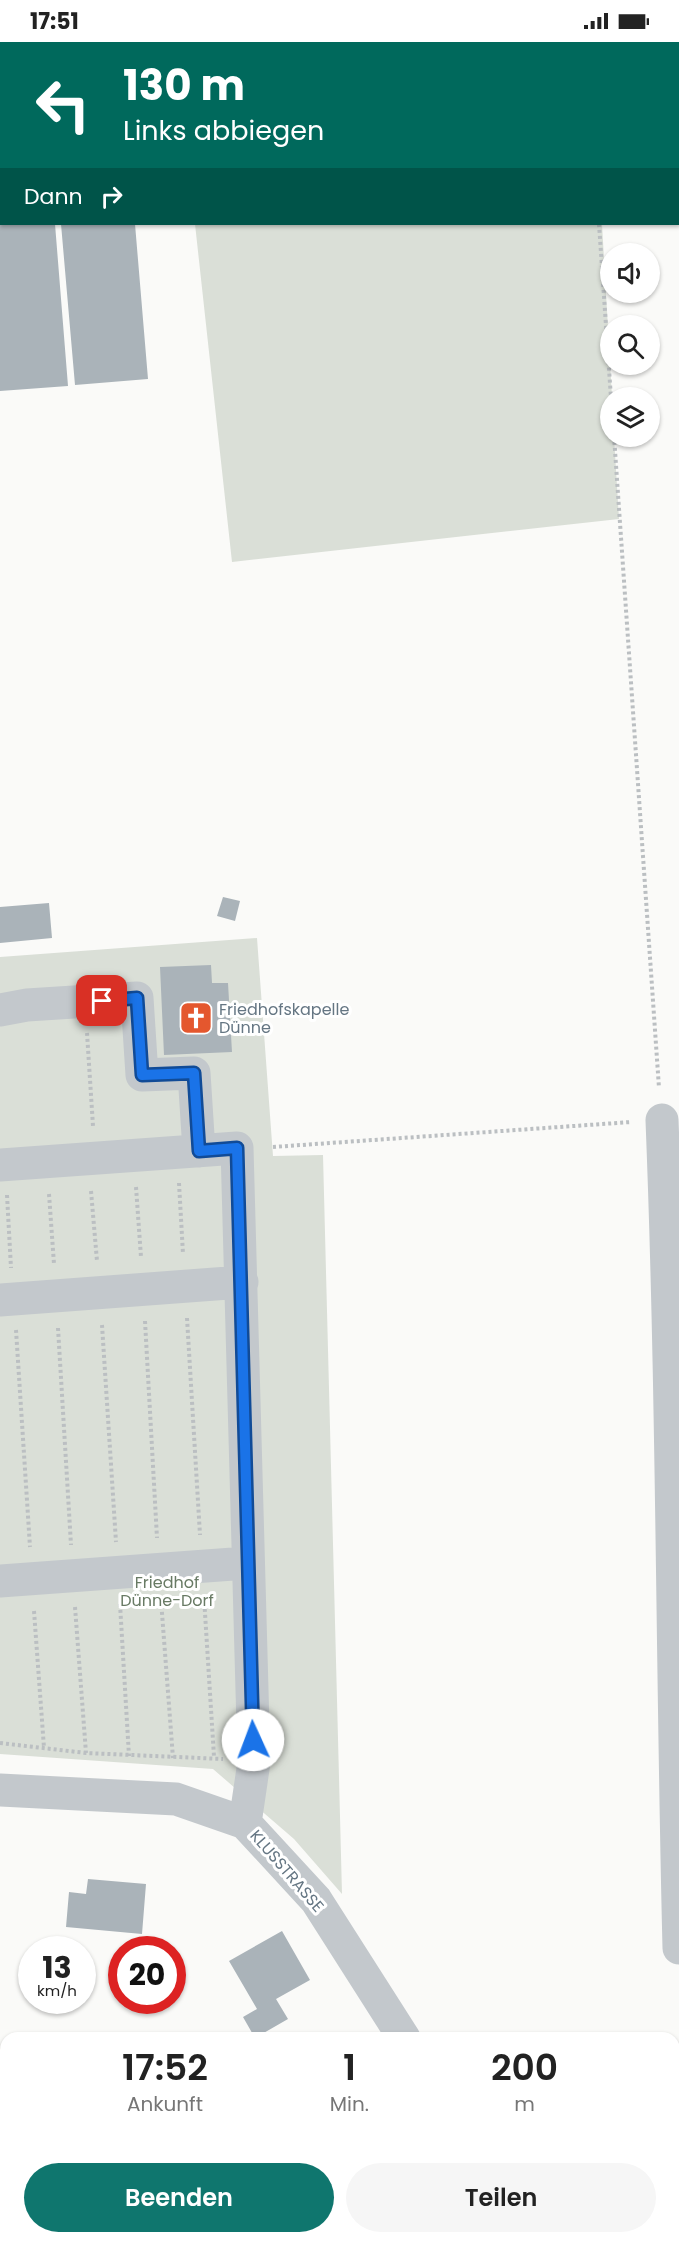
<!DOCTYPE html>
<html lang="de">
<head>
<meta charset="utf-8">
<style>
	:root { --surface:#fff; --page:#f6f6f6; --text:#222; --muted:#767676; --accent:#0f766e }
	body { margin:0; font-family:Poppins,sans-serif; background:var(--page); color:var(--text); height:100vh; display:flex; flex-direction:column; font-size:22px; white-space:nowrap }
	* { box-sizing:border-box; margin:0 }
	p { font-size:20px; color:var(--muted) }
	.icon { flex:none; width:33px; height:33px; fill:none; stroke:currentColor; stroke-width:2; stroke-linecap:round; stroke-linejoin:round }
	.map { position:relative; flex:1; overflow:hidden }
	.drawer { position:absolute; left:0px; top:1990px; width:680px; height:212px; display:flex; flex-direction:column; background:var(--surface); border-radius:18px 18px 0 0; box-shadow:0 2px 4px #0004 }
	.drawer>* { flex:none }
	.top-card { position:absolute; left:0px; top:0px; width:680px; height:183px; box-shadow:0 2px 4px #0004; background:#00695c; color:#fff; overflow:hidden }
	.controls { position:absolute; left:600px; top:201px; display:grid; gap:12px }
	.controls a { display:grid; place-items:center; width:60px; height:60px; border-radius:50%; background:var(--surface); box-shadow:0 2px 4px #0004; font-size:30px }
	.speed { position:absolute; left:18px; top:1894px; display:flex; gap:12px; font-size:30px; font-weight:700; text-align:center }
	.speed>* { display:grid; place-content:center; width:78px; height:78px; border-radius:50%; background:var(--surface); box-shadow:0 2px 4px #0004; line-height:1 }
	.speed small { font-size:15px; font-weight:400 }
	.speed .limit { border:9px solid #d22; background:#fff; color:#111 }
	.pin { position:absolute; display:grid; place-items:center; width:51px; height:51px; color:#fff; margin:-26px; border-radius:12px; box-shadow:0 3px 9px #0006 }
	.me { position:absolute; width:66px; margin:-33px; rotate:358deg; stroke-linejoin:round; filter:drop-shadow(0 0 4px #0008) }
	.turn { display:flex; align-items:center; gap:21px; height:126px; padding:0 24px; font-size:27px }
	.turn .icon { width:78px; height:78px; stroke-width:2.5 }
	.turn b { display:block; font-size:42px; line-height:51px }
	.then { display:flex; align-items:center; height:57px; padding:0 24px; background:#0003; gap:12px; font-size:22px }
	.eta { display:flex; justify-content:space-evenly; align-items:center; height:102px; text-align:center }
	.eta b { font-size:36px; font-weight:600; line-height:42px }
	.action { display:flex; gap:12px; margin-top:auto; padding:12px 24px }
	.action a { flex:1; height:69px; border-radius:36px; background:var(--accent); color:#fff; font-size:24px; font-weight:600; line-height:69px; text-align:center }
	.action a+a { background:var(--page); color:var(--text) }
	.status { display:flex; justify-content:space-between; align-items:center; height:42px; padding:0 30px; background:var(--surface); direction:ltr }
	.status svg { height:16px; fill:currentColor }
	.map>svg:first-child { display:block }
	.green { fill:#dadfd7 }
	.building { fill:#aab3b9 }
	.lines { fill:none; stroke-linecap:round; stroke-linejoin:round }
	.path { stroke:#bbbfc2; stroke-width:4; stroke-dasharray:3 3; stroke-linecap:butt }
	.minor { stroke:#c3c8cc; stroke-width:33 }
	.route-casing { stroke:#114b97; stroke-width:15 }
	.route { stroke:#1a73e8; stroke-width:10 }
	.labels { text-anchor:middle; dominant-baseline:central; stroke-width:6; stroke-linejoin:round; paint-order:stroke }
	.poi-label { font-size:16px; fill:#657683; stroke:#fff; text-anchor:start }
	.park-label { font-size:16px; fill:#687a64; stroke:#fff }
	.street-label { font-size:16px; fill:#657683; stroke:#fff }
</style>
</head>
<body>
<div class="status"><b>17:51</b><svg viewBox="0 0 49 12"><path d="M0 12V9h3v3zM5 12V6h3v6zM10 12V3h3v9zM15 12V0h3v12zM26 1h20v11H26zM47 4h2v5h-2z"/></svg></div>
<div class="map">
<svg width="679" height="2201" viewBox="0 0 679 2201">
	<rect width="100%" height="100%" fill="#fafaf8"/>
	<path class="green" d="M176 0H591V1L176 2Z
		M195 182H602L612 355 610 394 614 395 619 477 232 520Z
		M257 896 273 1114 323 1113 342 1852 294 1797 213 1727 0 1712V915Z"/>
	<path class="building" d="M0 182H55L68 344 0 349Z
		M61 182H135L148 337 75 343Z
		M223 855 240 859 235 879 217 874Z
		M49 861 52 896 0 901V865Z
		M211 923 212 941H228L232 1010 164 1013 160 925Z
		M88 1837 146 1842 142 1892 66 1885 69 1850 86 1852Z
		M282 1889 310 1938 276 1957 288 1977 255 1996 243 1975 257 1967 229 1919Z
		M349 2196H390L392 2201H352Z
		M442 2196H471L474 2201H434Z"/>
	<g class="lines">
		<path class="path" d="M586 0V2
			M599 182 611 356
			M614 394 659 1046
			M87 991 93 1084
			M273 1105 631 1080
			M179 1141 183 1212
			M136 1145 141 1215
			M91 1149 97 1219
			M49 1152 54 1222
			M7 1153 11 1226
			M187 1276 200 1493
			M145 1279 157 1496
			M102 1283 116 1500
			M58 1286 71 1503
			M16 1288 30 1505
			M204 1555 214 1715
			M161 1558 173 1716
			M120 1562 129 1714
			M75 1565 86 1711
			M34 1569 44 1706
			M0 1701 86 1711 223 1717"/>
		<path class="minor" d="M0 968 27 963 137 956 142 1033 194 1031 199 1109
			M662 1078C673 1354 672 1630 679 1906
			M0 1123 237 1106 254 1720 245 1781
			M0 1258 242 1240
			M0 1539 247 1521
			M0 1748 176 1757 245 1781 316 1858 404 1996
			M531 2196 534 2201"/>
	</g>
	<g class="lines">
		<g class="route-casing">
			<path id="route" d="M102 959 137 956 142 1033 194 1031 199 1109 237 1106 253 1698"/>
		</g>
		<use href="#route" class="route"/>
	</g>
	<defs>
		<g id="church-square" transform="scale(1.725)"><rect x="-9" y="-9" width="18" height="18" rx="4" fill="#e4572e" stroke="#fff"/><path d="M-1.2-6h2.4v3.5h3.3v2.4h-3.3V6h-2.4V-.1h-3.3v-2.4h3.3Z" fill="#fff"/></g>
	</defs>
	<g fill-rule="evenodd">
		<use href="#church-square" x="196" y="976"/>
	</g>
	<g class="labels">
		<g class="poi-label">
			<text x="219" y="967">Friedhofskapelle<tspan x="219" dy="18">Dünne</tspan></text>
		</g>
		<g class="park-label">
			<text x="167" y="1540">Friedhof<tspan x="167" dy="18">Dünne-Dorf</tspan></text>
		</g>
		<g class="street-label">
			<text transform="translate(287 1829) rotate(49)">KLUSSTRASSE</text>
		</g>
	</g>
</svg>
<div class="controls">
<a><svg class="icon" aria-label="sound" viewBox="0 0 24 24"><path d="M4 9h4l5-4v14l-5-4H4zM17 9q2 3 0 6"/></svg></a>
<a><svg class="icon" aria-label="search" viewBox="0 0 24 24"><circle cx="10" cy="10" r="6"/><path d="M15 15l6 6"/></svg></a>
<a><svg class="icon" aria-label="layers" viewBox="0 0 24 24"><path d="M12 4l9 5-9 5-9-5zM3 14l9 5 9-5"/></svg></a>
</div>
<div class="speed"><div>13<small>km/h</small></div><div class="limit">20</div></div>
<div class="pin" style="left:102px;top:959px;background:#d93025"><svg class="icon" aria-label="arrive" viewBox="0 0 24 24"><path d="M6 21V4h12l-3 4 3 4H6"/></svg></div>
<svg class="me" style="left:253px;top:1698px" viewBox="-20 -20 40 40"><circle r="19" fill="#fff"/><path d="M0-13L10 11 0 6-10 11z" fill="#1a73e8"/></svg>
<div class="top-card">
<div class="turn"><svg class="icon" aria-label="left" viewBox="0 0 24 24"><path d="M17 20v-9H6M10 6l-5 5 5 5"/></svg><div><b>130 m</b>Links abbiegen</div></div>
<div class="then">Dann<svg class="icon" aria-label="right" viewBox="0 0 24 24"><path d="M7 20v-9h11M14 6l5 5-5 5"/></svg></div>
</div>
<section class="drawer">
<div class="eta">
<div><b>17:52</b><p>Ankunft</p></div>
<div><b>1</b><p>Min.</p></div>
<div><b>200</b><p>m</p></div>
</div>
<div class="action"><a>Beenden</a><a>Teilen</a></div>
</section>
</div>
</body>
</html>
